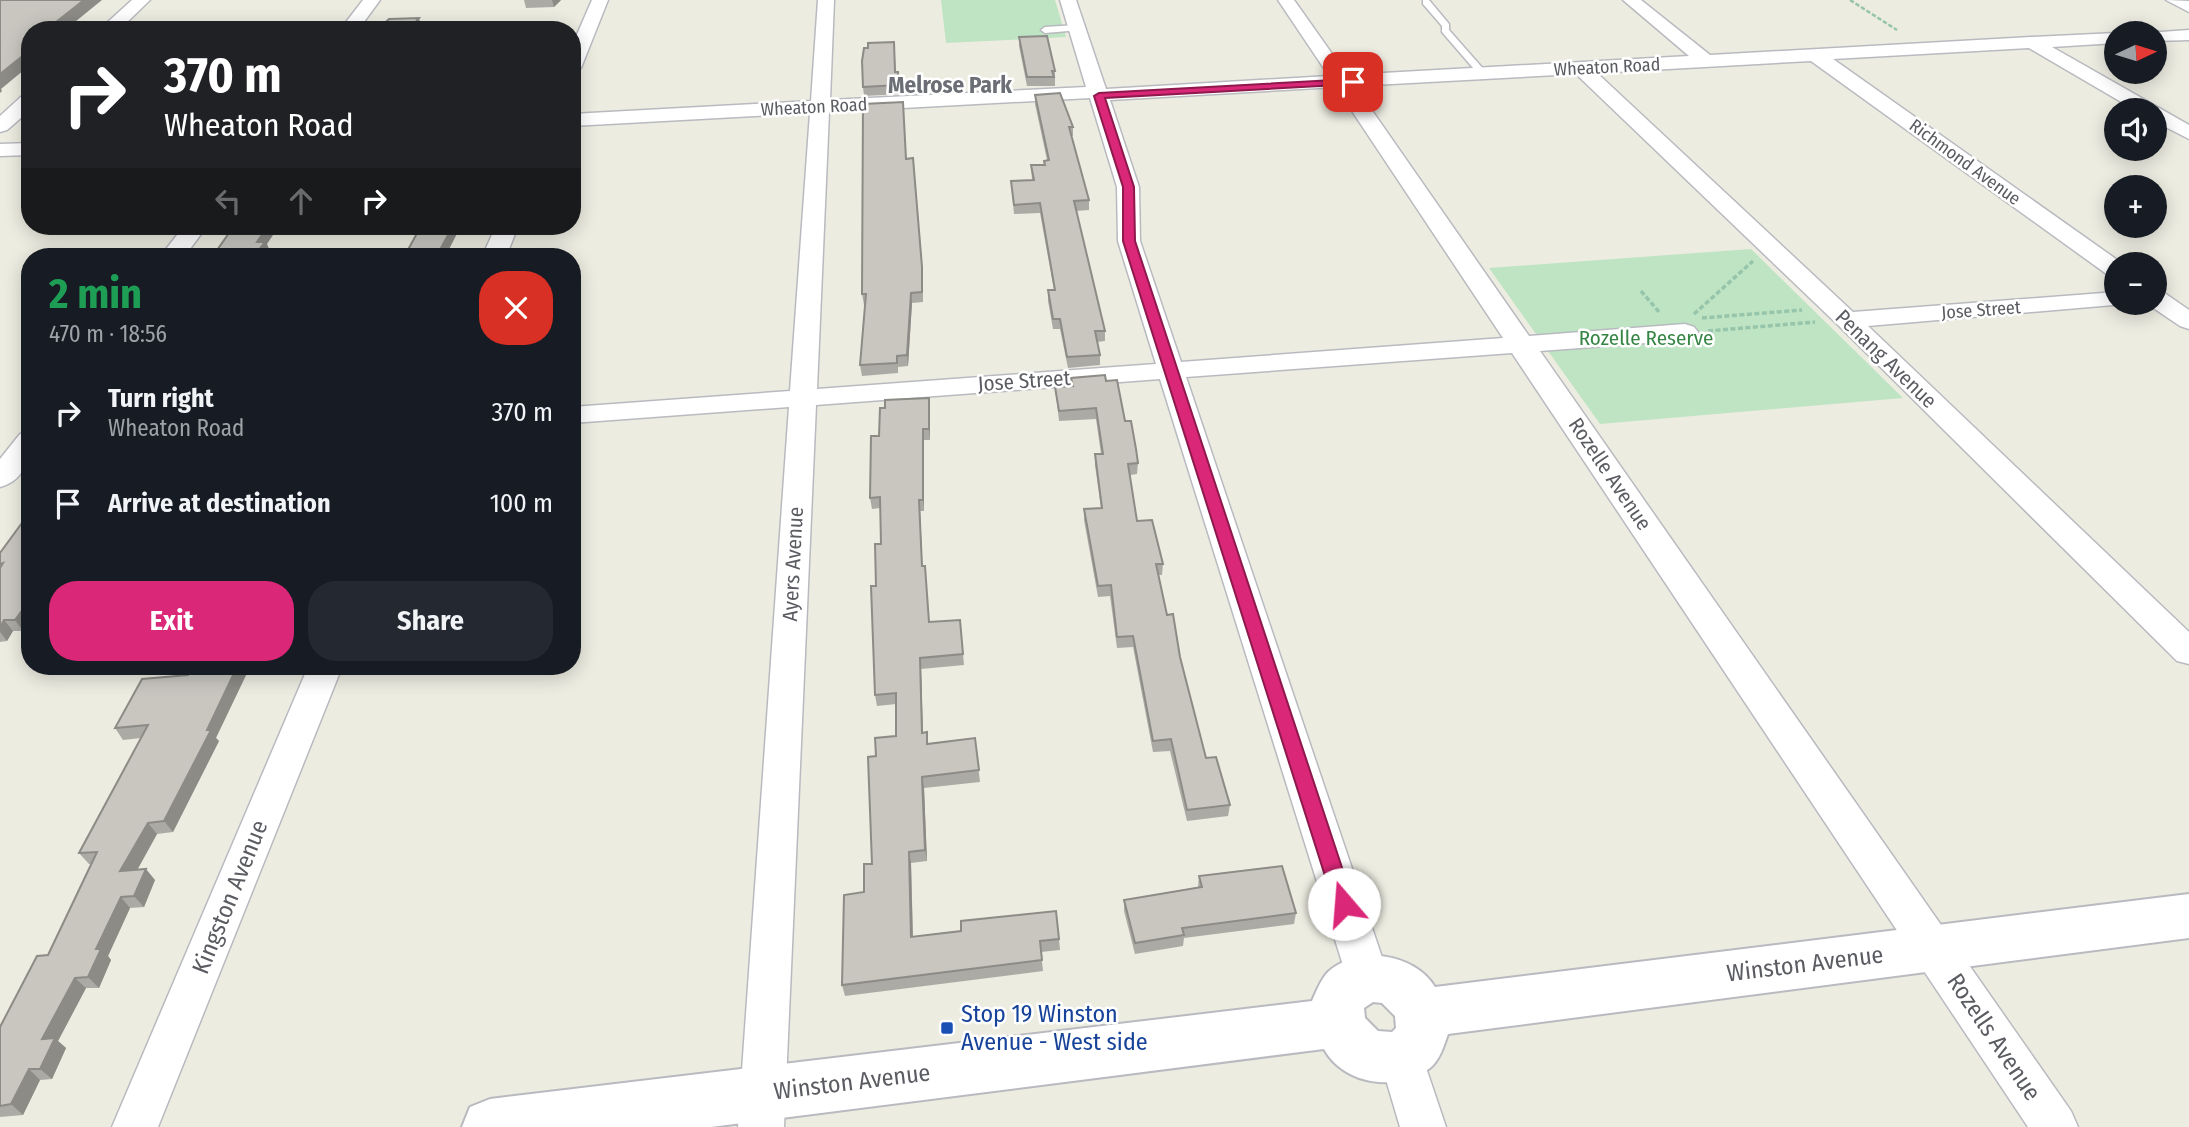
<!DOCTYPE html>
<html lang="en">
<head>
<meta charset="utf-8">
<style>
	:root { --surface:#171b24; --page:#242831; --text:#f1f3f6; --muted:#9ea1a6; --accent:#db2777 }
	body { margin:0; font-family:"Fira Sans Condensed",sans-serif; background:var(--page); color:var(--text); height:100vh; display:flex; flex-direction:column; font-size:26px; white-space:nowrap }
	* { box-sizing:border-box; margin:0 }
	p { font-size:23px; color:var(--muted) }
	.icon { flex:none; width:38px; height:38px; fill:none; stroke:currentColor; stroke-width:2; stroke-linecap:round; stroke-linejoin:round }
	.map { position:relative; flex:1; overflow:hidden }
	.sheet { position:absolute; left:21px; top:248px; width:560px; height:427px; display:flex; flex-direction:column; background:var(--surface); border-radius:28px; box-shadow:0 4px 18px #0003 }
	.sheet>* { flex:none }
	.hud { position:absolute; left:21px; top:21px; width:560px; height:214px; border-radius:28px; box-shadow:0 4px 18px #0003; background:#202124; color:#fff; overflow:hidden }
	.needle { width:46px; rotate:86deg }
	.buttons { position:absolute; left:2104px; top:21px; display:grid; gap:14px }
	.buttons a { display:grid; place-items:center; width:63px; height:63px; border-radius:50%; background:var(--surface); box-shadow:0 4px 18px #0003; font-size:35px }
	.pin { position:absolute; display:grid; place-items:center; width:60px; height:60px; color:#fff; margin:-30px; border-radius:14px; box-shadow:0 4px 10px #0006 }
	.me { position:absolute; width:77px; margin:-38px; rotate:342deg; stroke-linejoin:round; filter:drop-shadow(0 0 5px #0008) }
	.turn { display:flex; align-items:center; gap:24px; height:147px; padding:0 28px; font-size:32px }
	.turn .icon { width:91px; height:91px; stroke-width:2.5 }
	.turn b { display:block; font-size:49px; line-height:60px }
	.lanes { display:flex; align-items:center; height:66px; padding:0 28px; background:#0003; justify-content:center; gap:35px; direction:ltr }
	.lanes .off { opacity:.35 }
	.round { display:grid; place-items:center; flex:none; width:74px; height:74px; border-radius:28px; background:var(--page) }
	.headline { display:flex; align-items:center; justify-content:space-between; height:119px; padding:0 28px }
	h1 { font-size:42px; font-weight:700; line-height:52px; color:#1e9e55 }
	.cta { display:flex; gap:14px; margin-top:auto; padding:14px 28px }
	.cta a { flex:1; height:80px; border-radius:28px; background:var(--accent); color:#fff; font-size:28px; font-weight:700; line-height:80px; text-align:center }
	.cta a+a { background:var(--page); color:var(--text) }
	ul { padding:0; list-style:none }
	li { display:flex; align-items:center; gap:21px; height:91px; padding:0 28px }
	li div { flex:1 }
	li b { display:block; font-size:26px }
	li em { font-style:normal }
	.map>svg:first-child { display:block }
	.green { fill:#bee4c3 }
	.lines { fill:none; stroke-linecap:round; stroke-linejoin:round }
	.service-casing { stroke:#b9bac0; stroke-width:3 }
	.minor-casing { stroke:#b9bac0; stroke-width:3 }
	.tertiary-casing { stroke:#b9bac0; stroke-width:4 }
	.path-far1 { stroke:#97c5ab; stroke-width:2.5; stroke-dasharray:4.5 2; stroke-linecap:butt }
	.path { stroke:#97c5ab; stroke-width:3.5; stroke-dasharray:5 2.5; stroke-linecap:butt }
	.service { fill:#fff; fill-rule:evenodd }
	.minor { fill:#fff; fill-rule:evenodd }
	.tertiary { fill:#fff; fill-rule:evenodd }
	.wall { fill:#acaaa4 }
	.shaded-wall { fill:#8c8b86 }
	.building { fill:#c8c6bf; stroke:#8c8b86; stroke-width:2 }
	.route { fill:#db2777; stroke:#8e194d; stroke-width:2 }
	.transit-dot { fill:#1a4fb4; stroke:#fff; stroke-width:2.5 }
	.labels { text-anchor:middle; dominant-baseline:central; stroke-width:5; stroke-linejoin:round; paint-order:stroke }
	.far-street-label { font-size:18px; fill:#5a5c62; stroke:#fff }
	.park-label { font-size:21px; fill:#368545; stroke:#fff }
	.street-label { font-size:21px; fill:#5a5c62; stroke:#fff }
	.far-district-label { font-size:23px; font-weight:bold; fill:#6b6e74; stroke:#fff }
	.near-street-label { font-size:24px; fill:#5a5c62; stroke:#fff }
	.near-transit-label { font-size:24px; fill:#164399; stroke:#fff; text-anchor:start }
</style>
</head>
<body>
<div class="map">
<svg width="2189" height="1127" viewBox="0 0 2189 1127">
	<rect width="100%" height="100%" fill="#edece1"/>
	<path class="green" d="M941 0H1055L1066 37 946 43Z
		M1751 249 1903 398 1600 424 1489 268Z"/>
	<g class="lines">
		<g class="service-casing">
			<path id="service" d="M1423 0H1429L1449 24V30L1486 72V76H1480L1442 32V26L1423 4Z
				M1077 25 1080 26V30L1045 33 1041 30 1045 27Z"/>
		</g>
		<g class="minor-casing">
			<path id="minor" d="M132 0H150L119 30H99Z
				M363 0H380L358 30H340Z
				M592 0H608L581 68 572 73V46Z
				M818 0H834L830 100 1086 87 1060 0H1076L1106 89 1329 76 1278 0H1294L1347 75 1689 56 1623 0H1641L1710 55 2031 37H2033L2116 33H2118H2116V43L2052 47 2189 125V139L2154 121V110H2135L2029 48 1833 59 2123 264H2116V277L2108 275 1811 61 1597 73 1853 312 2116 292V303L2125 304 1868 326 2189 632V664L2177 661 1838 325 1576 74 1355 86 1529 336 1685 324 1694 327 1698 332 1694 337 1685 340 1540 351 2071 1111 2078 1127H2028L1512 353 1186 377 1389 978 1383 992 1368 997 1353 992 1347 978 1160 379 816 405 784 1127H738L789 407 572 423V407L790 391 810 113 572 126V114L811 101ZM1336 87 1503 338 1181 362 1140 241 1139 187 1110 100ZM1090 98 1117 187 1118 241 1156 364 817 389 829 112Z
				M2166 0 2189 1V12Z
				M2189 30V40L2154 41V33H2147Z
				M30 93V110L7 130 0 132V116L23 95Z
				M30 143V155L0 156V144Z
				M184 226H207L184 257H160Z
				M496 226H518L506 257H482Z
				M2154 290 2163 292 2189 310V329L2180 326 2146 303H2154Z
				M30 432C30 455 27 480 0 487V459L20 434Z
				M308 667H342L158 1127H112Z
				M1401 1035 1417 1041 1446 1127H1400L1379 1056 1385 1041Z"/>
		</g>
		<g class="tertiary-casing">
			<path id="tertiary" d="M2189 894V938L1448 1034C1444 1045 1440 1060 1430 1068 1400 1092 1344 1086 1324 1049L711 1127H462L470 1107 490 1099 1312 1001C1316 992 1321 979 1328 972 1358 945 1414 953 1435 987ZM1373 1002 1382 1003 1395 1016 1396 1028 1392 1032 1378 1031 1365 1018 1364 1008Z"/>
		</g>
		<path class="path-far1" d="M1850 0 1897 30"/>
		<path class="path" d="M1641 291 1659 312
			M1694 314 1753 261
			M1702 318 1802 310
			M1708 331 1815 322"/>
		<use href="#service" class="service"/>
		<use href="#minor" class="minor"/>
		<use href="#tertiary" class="tertiary"/>
	</g>
	<path class="wall" d="M524 0H561L554 7 526 8Z
		M1019 37 1055 71V86H1027L1019 46Z
		M894 42 896 72H898L900 94 864 96 863 87 868 48Z
		M1035 95 1073 127V136H1071L1089 200V210L1076 211 1105 331V341L1097 342 1100 355V365L1068 368 1060 329H1053L1048 301V290H1054L1040 213 1014 214 1011 181 1032 180 1031 165H1044V161L1047 160 1035 104Z
		M906 159 923 277V302L912 303 908 366 898 367V373L862 376 860 365 865 305H864L862 294Z
		M1071 378 1106 381 1125 421 1138 463 1137 474 1130 475 1137 521 1163 564 1162 575H1158L1167 615 1180 657 1206 758 1230 805 1228 816 1187 821 1170 751 1153 752 1133 647 1117 648 1110 596 1098 597 1084 520V509L1101 508 1095 465V454H1101L1096 419 1059 421 1055 387 1071 386Z
		M930 408V440H924V511H920L922 566H925L929 622 960 620 964 665 921 669 923 733 928 744 975 738 980 782 924 788 927 861 911 863 913 937 1059 939 1060 950 1041 952 1043 971 845 996 842 985 872 864 876 756 896 736V704L877 706 875 695 876 586 881 544 880 508 872 509 870 498 879 436Z
		M30 512V623L23 631H13L7 641 0 642V553Z
		M142 679 216 738 219 741 173 832 157 834 137 870 155 880 144 907 130 908 108 956 111 960 99 988H86L58 1041 66 1048 52 1079 40 1080 23 1115 0 1117V1027L48 955 91 864H89L79 853 141 738 123 740 115 728Z
		M1199 876 1296 913 1294 924 1184 938 1183 946 1135 954 1124 911V900L1198 887Z"/>
	<path class="shaded-wall" d="M84 0H102L65 30H55L54 25 55 23Z
		M552 0H561L554 7Z
		M419 18 421 26 418 30H409Z
		M30 50V65L1 89 2 91 0 93V74Z
		M268 226H279L267 244 270 251 265 257H253L257 242Z
		M453 226H461L445 257H436Z
		M911 293 912 303 908 366 907 355Z
		M929 398 930 408V440L929 429Z
		M923 429 924 440V511L923 500Z
		M919 500 920 511 923 577 922 566Z
		M26 605 30 609V623L23 631 15 620Z
		M4 620 13 631 7 641 0 632V627Z
		M920 658 921 669 923 744 922 733Z
		M237 667H250L216 738 219 741 173 832 164 821Z
		M922 777 924 788 927 861 925 850Z
		M148 823 157 834 130 883 120 871Z
		M909 852 911 863 913 948 911 937Z
		M146 869 155 880 144 907 134 896Z
		M121 897 130 908 108 956 111 960 99 988 88 977 96 949Z
		M75 978 86 988 58 1041 66 1048 52 1079 40 1069 42 1039Z
		M29 1069 40 1080 23 1115 11 1104Z"/>
	<path class="building" d="M0 0H84L55 23 54 25H61L55 30H30V50L0 74Z
		M419 18 409 30H377L389 19Z
		M1047 36 1055 71H1052L1054 77H1027L1019 37Z
		M894 42 895 72H898L899 85 863 87 862 61 864 48H868V43Z
		M1060 93 1073 127H1069L1089 200 1074 201 1105 331H1095L1100 355 1067 357 1060 319H1053L1048 290H1055L1040 203 1014 205 1011 181 1034 180 1031 165H1045L1044 161 1049 160 1035 95Z
		M903 102 906 159 913 158 922 267V292L911 293 907 355 897 356V363L860 365 866 294H862L863 104Z
		M234 226H268L257 242H265L253 257H218L221 253H215Z
		M421 226H453L436 257H404Z
		M1105 375 1106 381 1117 380 1125 421H1131L1136 449 1138 463 1128 464 1137 521 1152 520 1163 564H1156L1167 615 1173 614 1180 657 1206 758 1216 757 1230 805 1187 810 1171 739 1153 741 1133 636 1117 637 1111 585 1098 586 1084 509 1102 508 1095 454H1103L1096 408 1059 411 1055 387 1073 386 1071 378Z
		M929 398V429H923V500H919L922 566H925L929 622 960 620 963 654 920 658 922 733 927 732V744L975 738 979 770 922 777 925 850 909 852 911 937 961 931V921L1056 911 1059 939 1040 941 1042 960 842 985 844 895 864 892V864H872L868 757 876 756 875 738 896 736V693L875 695 871 586H876L875 544H881L880 497 870 498 871 436H879L880 408H885V400Z
		M30 512V605H26L15 620H4L0 627V568L3 563 0 564V553Z
		M192 667H237L207 730H211L164 821 148 823 120 871 146 869 134 896 121 897 96 949H101L88 977 75 978 42 1039 55 1038 40 1069H29L11 1104 0 1106V1027L37 956 48 955 97 852 79 853 148 725 115 728 142 679 188 675Z
		M1282 866 1296 913 1182 928 1184 935 1135 943 1124 900 1202 887 1199 876Z"/>
	<path class="route" d="M1353 79 1358 82 1356 84 1105 98 1134 187 1135 241 1354 904 1351 910 1344 913 1337 910 1334 904 1123 241V187L1094 96 1099 93Z"/>
	<rect class="transit-dot" x="940" y="1021" width="14" height="14" rx="3.5"/>
	<g class="labels">
		<g class="far-street-label">
			<text transform="translate(1607 67) rotate(-3)">Wheaton Road</text>
			<text transform="translate(814 107) rotate(-3)">Wheaton Road</text>
			<text transform="translate(1965 162) rotate(36)">Richmond Avenue</text>
			<text transform="translate(1981 310) rotate(-4)">Jose Street</text>
		</g>
		<g class="park-label">
			<text x="1646" y="338">Rozelle Reserve</text>
		</g>
		<g class="street-label">
			<text transform="translate(1886 359) rotate(44)">Penang Avenue</text>
			<text transform="translate(1024 381) rotate(-4)">Jose Street</text>
			<text transform="translate(1610 474) rotate(56)">Rozelle Avenue</text>
			<text transform="translate(793 564) rotate(-87)">Ayers Avenue</text>
		</g>
		<g class="far-district-label">
			<text x="950" y="85">Melrose Park</text>
		</g>
		<g class="near-street-label">
			<text transform="translate(230 897) rotate(-68)">Kingston Avenue</text>
			<text transform="translate(1805 964) rotate(-7)">Winston Avenue</text>
			<text transform="translate(1994 1037) rotate(56)">Rozells Avenue</text>
			<text transform="translate(852 1082) rotate(-7)">Winston Avenue</text>
		</g>
		<g class="near-transit-label">
			<text x="961" y="1014">Stop 19 Winston<tspan x="961" dy="28">Avenue - West side</tspan></text>
		</g>
	</g>
</svg>
<div class="buttons">
<a><svg class="needle" viewBox="-14 -14 28 28"><path d="M0-13l5 13h-10z" fill="#e53935"/><path d="M0 13l5-13h-10z" fill="#9ea1a6"/></svg></a>
<a><svg class="icon" aria-label="sound" viewBox="0 0 24 24"><path d="M4 9h4l5-4v14l-5-4H4zM17 9q2 3 0 6"/></svg></a>
<a>+</a>
<a>−</a>
</div>
<div class="pin" style="left:1353px;top:82px;background:#d93025"><svg class="icon" aria-label="arrive" viewBox="0 0 24 24"><path d="M6 21V4h12l-3 4 3 4H6"/></svg></div>
<svg class="me" style="left:1344px;top:904px" viewBox="-20 -20 40 40"><circle r="19" fill="#fff"/><path d="M0-13L10 11 0 6-10 11z" fill="#db2777"/></svg>
<div class="hud">
<div class="turn"><svg class="icon" aria-label="right" viewBox="0 0 24 24"><path d="M7 20v-9h11M14 6l5 5-5 5"/></svg><div><b>370 m</b>Wheaton Road</div></div>
<div class="lanes"><svg class="icon off" aria-label="left" viewBox="0 0 24 24"><path d="M17 20v-9H6M10 6l-5 5 5 5"/></svg><svg class="icon off" aria-label="ahead" viewBox="0 0 24 24"><path d="M12 20V5M6 11l6-6 6 6"/></svg><svg class="icon" aria-label="right" viewBox="0 0 24 24"><path d="M7 20v-9h11M14 6l5 5-5 5"/></svg></div>
</div>
<section class="sheet">
<div class="headline"><div><h1>2 min</h1><p>470 m · 18:56</p></div><a class="round" style="background:#d93025;color:#fff"><svg class="icon" aria-label="close" viewBox="0 0 24 24"><path d="M6 6l12 12M18 6L6 18"/></svg></a></div>
<ul>
<li><svg class="icon" aria-label="right" viewBox="0 0 24 24"><path d="M7 20v-9h11M14 6l5 5-5 5"/></svg><div><b>Turn right</b><p>Wheaton Road</p></div><em>370 m</em></li>
<li><svg class="icon" aria-label="arrive" viewBox="0 0 24 24"><path d="M6 21V4h12l-3 4 3 4H6"/></svg><div><b>Arrive at destination</b></div><em>100 m</em></li>
</ul>
<div class="cta"><a>Exit</a><a>Share</a></div>
</section>
</div>
</body>
</html>
